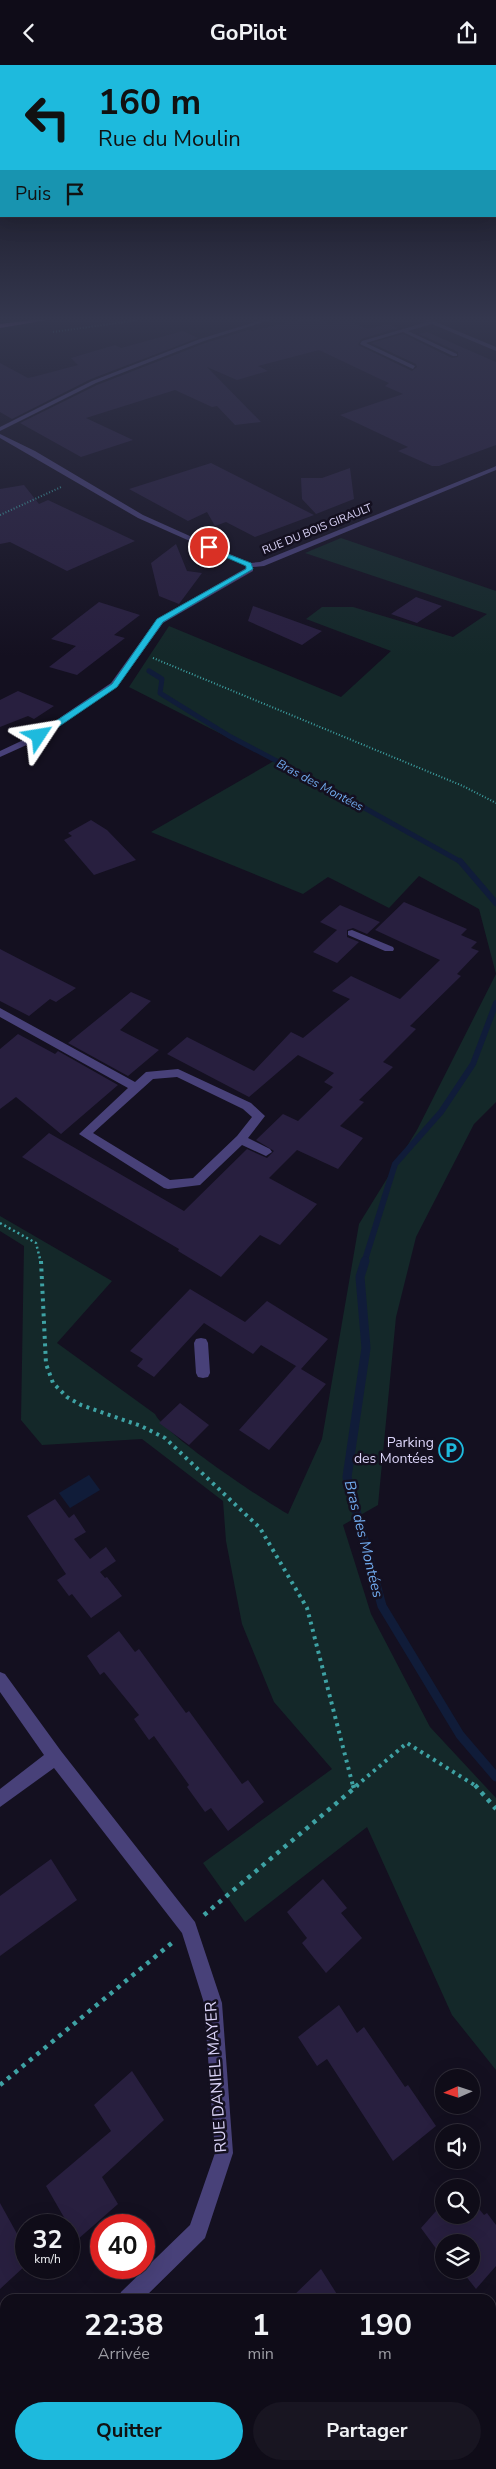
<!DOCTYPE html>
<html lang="fr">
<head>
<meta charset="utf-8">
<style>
	:root { --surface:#0f0c18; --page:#181521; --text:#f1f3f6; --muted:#9b9ba2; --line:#2f2c37; --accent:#1ebadd }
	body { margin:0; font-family:"Nunito Sans",sans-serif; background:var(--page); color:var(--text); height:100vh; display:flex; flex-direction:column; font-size:19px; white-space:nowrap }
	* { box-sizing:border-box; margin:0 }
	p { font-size:16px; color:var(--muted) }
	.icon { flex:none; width:28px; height:28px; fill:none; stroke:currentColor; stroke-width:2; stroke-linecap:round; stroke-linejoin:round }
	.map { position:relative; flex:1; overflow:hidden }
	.drawer { position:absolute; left:0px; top:2229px; width:496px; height:176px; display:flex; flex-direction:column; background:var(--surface); border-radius:15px 15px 0 0; box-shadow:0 5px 20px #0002,0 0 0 1px var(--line) }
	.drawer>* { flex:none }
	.hud { position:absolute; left:0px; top:0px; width:496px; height:152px; box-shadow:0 5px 20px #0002,0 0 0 1px var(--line); background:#1ebadd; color:#111; overflow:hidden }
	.needle { width:32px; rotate:267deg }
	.buttons { position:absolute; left:435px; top:2004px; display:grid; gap:10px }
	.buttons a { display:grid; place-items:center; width:45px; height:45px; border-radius:50%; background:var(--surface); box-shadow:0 5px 20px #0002,0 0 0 1px var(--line); font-size:25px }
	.speed { position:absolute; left:15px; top:2149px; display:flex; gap:10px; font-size:25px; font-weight:700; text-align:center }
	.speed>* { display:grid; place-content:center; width:65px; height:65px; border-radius:50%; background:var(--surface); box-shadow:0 5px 20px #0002,0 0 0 1px var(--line); line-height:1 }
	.speed small { font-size:12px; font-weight:400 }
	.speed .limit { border:8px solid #d22; background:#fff; color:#111 }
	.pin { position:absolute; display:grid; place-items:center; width:42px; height:42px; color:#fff; margin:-21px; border:2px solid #fff; border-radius:50%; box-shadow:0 1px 5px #0007 }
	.me { position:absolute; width:55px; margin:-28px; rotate:57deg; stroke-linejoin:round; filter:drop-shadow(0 0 4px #0008) }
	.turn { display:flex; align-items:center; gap:18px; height:105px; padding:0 15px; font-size:22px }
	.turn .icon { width:65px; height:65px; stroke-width:2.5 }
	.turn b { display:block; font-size:35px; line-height:42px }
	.then { display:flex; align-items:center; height:48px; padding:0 15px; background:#0003; gap:10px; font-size:19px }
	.eta { display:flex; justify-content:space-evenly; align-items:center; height:85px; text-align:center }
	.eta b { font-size:30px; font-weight:700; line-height:35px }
	.primary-button { display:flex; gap:10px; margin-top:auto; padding:10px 15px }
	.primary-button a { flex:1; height:58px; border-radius:30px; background:var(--accent); color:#111; font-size:20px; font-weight:700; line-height:58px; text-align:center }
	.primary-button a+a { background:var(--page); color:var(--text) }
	header { display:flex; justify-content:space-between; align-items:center; height:65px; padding:0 15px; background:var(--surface); font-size:22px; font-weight:700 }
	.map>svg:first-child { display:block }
	.green { fill:#142829 }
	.water { fill:#101c39 }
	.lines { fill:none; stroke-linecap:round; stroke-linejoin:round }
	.stream-far2 { stroke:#101c39; stroke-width:5 }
	.stream-far1 { stroke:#101c39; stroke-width:6 }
	.stream { stroke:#101c39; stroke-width:9 }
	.building { fill:#281f3f }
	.path-far3 { stroke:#3ea2a4; stroke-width:2; stroke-dasharray:1 2; stroke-linecap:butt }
	.path-far2 { stroke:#3ea2a4; stroke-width:2.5; stroke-dasharray:2 3; stroke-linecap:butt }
	.path-far1 { stroke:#3ea2a4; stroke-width:4; stroke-dasharray:3 4.5; stroke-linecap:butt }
	.path { stroke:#3ea2a4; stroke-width:4.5; stroke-dasharray:4 5.5; stroke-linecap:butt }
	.minor { fill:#484179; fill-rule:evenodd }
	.major { fill:#c56aeb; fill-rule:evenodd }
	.route { fill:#1ebadd; stroke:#147990 }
	.labels { text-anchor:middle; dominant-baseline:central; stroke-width:5; stroke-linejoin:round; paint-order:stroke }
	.far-street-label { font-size:11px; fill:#dcd5f9; stroke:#141020 }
	.far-water-label { font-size:12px; font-style:italic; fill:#70a9ec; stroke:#141020 }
	.poi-label { font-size:14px; fill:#dcd5f9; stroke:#141020; text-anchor:end }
	.water-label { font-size:15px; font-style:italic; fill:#70a9ec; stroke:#141020 }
	.near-street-label { font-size:16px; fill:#dcd5f9; stroke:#141020 }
</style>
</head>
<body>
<header><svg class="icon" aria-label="back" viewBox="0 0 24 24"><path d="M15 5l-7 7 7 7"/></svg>GoPilot<svg class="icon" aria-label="share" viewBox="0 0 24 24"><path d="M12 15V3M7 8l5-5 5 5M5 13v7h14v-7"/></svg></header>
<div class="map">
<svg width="496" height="2404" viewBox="0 0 496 2404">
	<rect width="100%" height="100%" fill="#141020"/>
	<path class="green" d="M341 473 496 526V1037L474 1059 416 1172 396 1252 378 1440 343 1460 371 1549 430 1662 496 1733V2005L452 1950 367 1762 245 1857 203 1798 332 1704 274 1637 242 1559 226 1476 223 1436 142 1374 42 1380 21 1355 24 1181 0 1166V1151L112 1216 57 1278 155 1349C165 1370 263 1435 288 1449L322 1374 359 1159 417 1065 496 909 479 844 419 811 389 843 328 812 303 829 151 767 274 696 129 622 169 561 341 632 391 586 306 554 322 542H353L453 572 487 549 305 488Z"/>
	<path class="water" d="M89 1410 100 1425 70 1443 59 1428Z"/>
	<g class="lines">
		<path class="stream-far2" d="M149 606 162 614 160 628 231 672 336 727 461 797"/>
		<path class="stream-far1" d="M460 796 496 838
			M364 1198 395 1099 441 1047 473 999 496 938"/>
		<path class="stream" d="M365 1196 360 1212 366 1283 347 1412 382 1541 460 1670 496 1712"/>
	</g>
	<path class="building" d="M298 255H320L329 259 346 255 367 264 388 259 398 263 361 274 358 280 412 306 417 302 416 299 371 278 403 269 452 293 458 292V287L419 269 427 267 496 297V380L439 401H432L398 386 408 382 340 350 403 329 385 321 389 318 380 314 319 285 258 301 268 306 237 315 207 302 261 357 235 360 217 341 212 342 175 325 86 353 133 375 81 392 20 358 97 320 205 278 248 265 252 266Z
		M183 266 198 273 91 314 12 354 0 347V298L28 313 33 312 78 300 71 293 115 280 121 283Z
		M211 398 314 450 255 472 226 457 215 461 207 447 188 456 129 424Z
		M350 403 354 434 316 449 302 434 301 413H322Z
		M24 420 39 439 48 435 135 476 67 506 10 477 0 479V424Z
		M176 479 187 506 202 508 179 539 159 531 151 498Z
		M416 532 442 541 417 558 391 549Z
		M99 537 140 550 114 570 125 573 77 610 49 602 76 581 51 574Z
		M253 541 322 566 302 580 248 556Z
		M18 626 54 641 34 654 28 651 0 662V635Z
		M91 755 107 765 136 795 94 810 64 775 72 771 68 768Z
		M404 837 467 864 461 870 477 877 471 883 479 886 457 909 461 911 410 961 416 964 383 997 393 1002 359 1035 364 1037 340 1061 363 1073 338 1104 297 1085 269 1113 317 1139 280 1180 260 1170 221 1212 178 1186 179 1184 22 1092 49 1068 184 1146 247 1084 267 1093 274 1086 256 1075 283 1049 298 1056 333 1022 324 1017 334 1008 298 990 249 1032 167 989 187 972 254 1006 291 967 303 973 350 934 332 926 351 911 400 934 440 895 375 865Z
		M340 840 380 857 367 869 353 863 347 865V872L359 877 337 898 313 887 337 865 320 857Z
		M0 884 27 898 76 923 56 937 50 934 29 951 0 936Z
		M131 927 151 936 120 965 159 985 128 1011 68 978Z
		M18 969 55 989 58 986 118 1020 61 1069 16 1032 0 1044V984Z
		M190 1224 245 1257 267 1236 328 1274 301 1304 261 1280 253 1289 204 1258 154 1312 137 1301 143 1294 130 1286Z
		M296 1301 326 1319 269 1385 239 1365Z
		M180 1338 209 1360 189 1380 159 1358Z
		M55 1434 69 1453 74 1449 86 1467 74 1474 90 1494 106 1482 116 1496 100 1507 105 1513 107 1512 122 1531 91 1553 72 1529 69 1531 57 1515 66 1509 27 1451Z
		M119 1566 135 1587 139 1584 186 1648 189 1646 242 1719 248 1715 264 1737 228 1766 211 1743 205 1747 187 1722 189 1720 154 1671 149 1675 134 1654 139 1650 104 1607 100 1610 87 1591Z
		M51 1794 77 1835 0 1891V1831Z
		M323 1814 347 1843 341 1848 362 1873 326 1908 302 1878 307 1873 287 1847Z
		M339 1940 357 1968 364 1962 405 2022 408 2020 436 2061 393 2096 327 1994 317 2001 298 1972Z
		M132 2006 164 2055 102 2112 118 2139 77 2175 46 2121 111 2066 94 2040Z
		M471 2134 484 2150 487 2148 496 2160V2201L476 2224 461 2205H471V2178H444L443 2193 421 2163 444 2137V2150H471Z
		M0 2138 26 2185V2200L0 2224Z
		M321 2204 340 2234H290Z"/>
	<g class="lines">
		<path class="path-far3" d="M53 267 139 255
			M0 450 61 422
			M153 593 463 721 496 738"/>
		<path class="path-far2" d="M0 1158 36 1178 41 1198"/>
		<path class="path-far1" d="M41 1196 46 1299 53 1318 67 1332 81 1340 141 1361 165 1373 260 1463 307 1543 353 1721
			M356 1721 407 1678 476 1721"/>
		<path class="path" d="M353 1720 354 1723
			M475 1720 496 1744
			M204 1850 358 1720
			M0 2020 173 1877"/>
		<path class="minor" d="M262 255H270L204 276 96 318 0 366V362L92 316 200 274Z
			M424 255H431L496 282V286L432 259 408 266 457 289V291H453L403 267 366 278 415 301 413 304 360 279 362 276 427 257Z
			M0 369 35 386 143 450 250 498 260 497 494 402 496 401V405L264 501 253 502V506L163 558 117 622 42 673 0 692V686L36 669 111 618 157 554 246 503V501L138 453 0 373Z
			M352 865 393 882 394 884 393 886H385L348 870V866Z
			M0 943 135 1017 146 1007 178 1004 251 1038 265 1051 248 1073 270 1084 272 1087 266 1091 242 1080 200 1120 168 1124 164 1123 79 1069 128 1023 0 952ZM177 1012 243 1044 252 1052 237 1071 193 1113 170 1115 93 1068 153 1014Z
			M201 1273 206 1274 208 1278 210 1308 208 1312 203 1313 198 1312 196 1308 194 1278 196 1274Z
			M0 1607 5 1609 61 1686 195 1857 222 1938 233 2088 205 2173 143 2234H118L121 2227 190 2160 215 2088 204 1938 182 1868 54 1703 0 1742V1724L44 1690 0 1627Z
			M5 2344V2367L0 2369V2346Z"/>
		<path class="major" d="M33 255H47L0 263V259Z"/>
	</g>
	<linearGradient id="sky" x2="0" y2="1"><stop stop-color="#0b0912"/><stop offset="0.43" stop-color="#34374e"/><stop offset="1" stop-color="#34374e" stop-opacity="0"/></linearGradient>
	<rect width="496" height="591" fill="url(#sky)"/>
	<path class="route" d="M207 481 251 498 253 504 163 557 117 622 42 673H36V669L112 619 157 554 246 504V501L207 484Z"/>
	<defs>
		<g id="parking-ring" transform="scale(1.25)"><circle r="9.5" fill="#141020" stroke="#1ebadd" stroke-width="1.5"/><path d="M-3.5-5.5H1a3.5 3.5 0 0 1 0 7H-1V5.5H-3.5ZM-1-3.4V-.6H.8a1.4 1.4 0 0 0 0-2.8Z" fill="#1ebadd"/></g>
	</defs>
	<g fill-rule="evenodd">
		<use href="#parking-ring" x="451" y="1385"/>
	</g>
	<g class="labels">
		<g class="far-street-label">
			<text transform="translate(317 464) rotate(-22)">RUE DU BOIS GIRAULT</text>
		</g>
		<g class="far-water-label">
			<text transform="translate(320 720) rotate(28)">Bras des Montées</text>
		</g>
		<g class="poi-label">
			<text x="434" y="1377">Parking<tspan x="434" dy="16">des Montées</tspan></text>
		</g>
		<g class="water-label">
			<text transform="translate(364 1474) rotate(76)">Bras des Montées</text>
		</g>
		<g class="near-street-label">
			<text transform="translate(216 2012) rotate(-94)">RUE DANIEL MAYER</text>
		</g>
	</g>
</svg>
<div class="buttons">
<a><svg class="needle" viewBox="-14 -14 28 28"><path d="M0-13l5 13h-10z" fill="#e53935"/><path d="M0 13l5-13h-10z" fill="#9b9ba2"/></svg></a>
<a><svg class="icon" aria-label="sound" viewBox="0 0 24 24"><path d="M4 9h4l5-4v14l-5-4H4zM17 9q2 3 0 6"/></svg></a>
<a><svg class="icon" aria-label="search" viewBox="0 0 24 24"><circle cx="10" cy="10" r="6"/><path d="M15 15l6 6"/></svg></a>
<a><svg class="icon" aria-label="layers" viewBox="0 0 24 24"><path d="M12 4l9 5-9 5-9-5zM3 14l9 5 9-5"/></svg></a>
</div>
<div class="speed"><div>32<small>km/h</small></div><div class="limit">40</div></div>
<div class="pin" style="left:209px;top:482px;background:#d93025"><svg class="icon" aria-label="arrive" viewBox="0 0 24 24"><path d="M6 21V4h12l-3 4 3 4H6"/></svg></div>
<svg class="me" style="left:39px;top:671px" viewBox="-20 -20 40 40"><path d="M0-17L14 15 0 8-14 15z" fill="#1ebadd" stroke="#fff" stroke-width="4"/></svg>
<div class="hud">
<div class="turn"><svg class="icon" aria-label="left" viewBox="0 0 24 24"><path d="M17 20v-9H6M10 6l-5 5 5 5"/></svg><div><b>160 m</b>Rue du Moulin</div></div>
<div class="then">Puis<svg class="icon" aria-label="arrive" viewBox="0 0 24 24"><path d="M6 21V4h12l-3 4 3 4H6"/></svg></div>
</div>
<section class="drawer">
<div class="eta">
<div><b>22:38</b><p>Arrivée</p></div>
<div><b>1</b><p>min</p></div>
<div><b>190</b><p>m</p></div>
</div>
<div class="primary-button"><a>Quitter</a><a>Partager</a></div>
</section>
</div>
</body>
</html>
